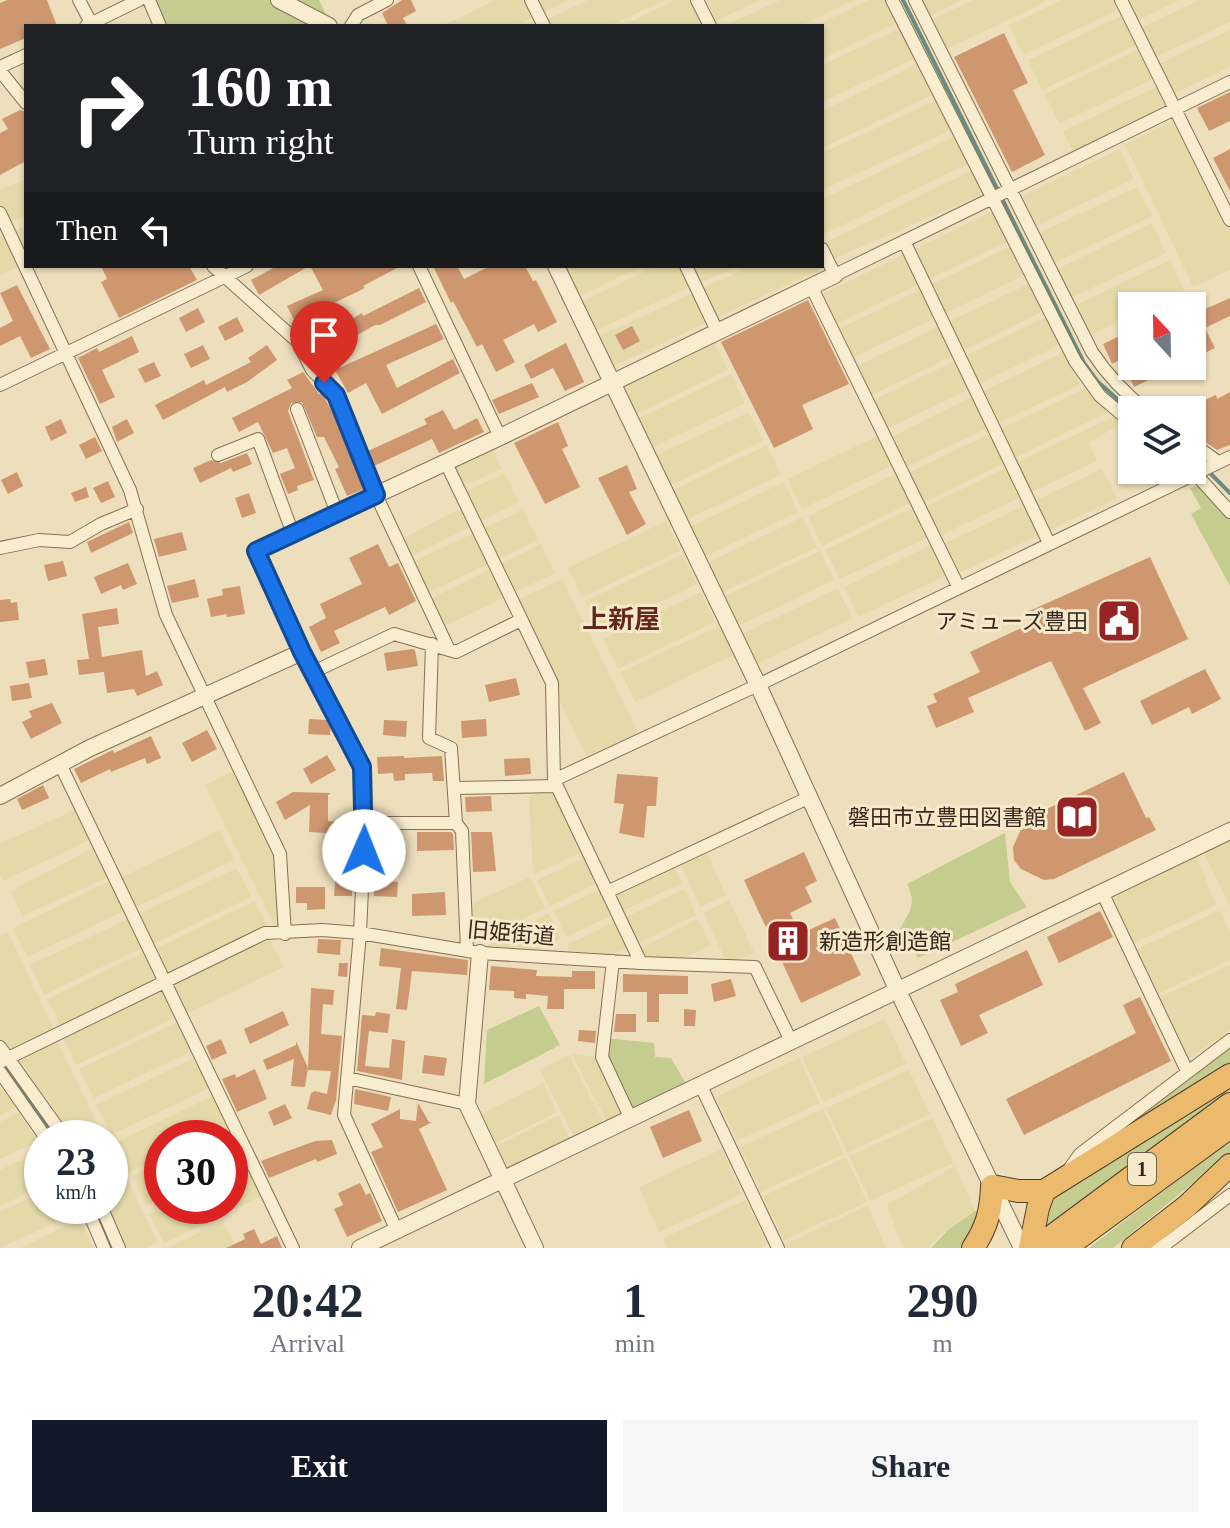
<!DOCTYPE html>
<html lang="en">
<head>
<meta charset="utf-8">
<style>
	:root { --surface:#fff; --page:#f6f6f7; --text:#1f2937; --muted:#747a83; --accent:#111827 }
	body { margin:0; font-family:"Times New Roman","Noto Sans JP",serif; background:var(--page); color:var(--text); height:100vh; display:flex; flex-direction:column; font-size:30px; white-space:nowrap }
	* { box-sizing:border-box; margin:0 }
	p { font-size:26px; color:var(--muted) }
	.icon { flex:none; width:44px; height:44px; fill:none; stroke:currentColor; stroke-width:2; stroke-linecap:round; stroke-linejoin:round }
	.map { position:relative; height:1248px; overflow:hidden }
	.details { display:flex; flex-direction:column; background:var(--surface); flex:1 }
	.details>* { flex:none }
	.banner { position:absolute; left:24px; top:24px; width:800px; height:244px; border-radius:0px; box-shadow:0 2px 6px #0004; background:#202124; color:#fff; overflow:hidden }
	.needle { width:52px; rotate:338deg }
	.fabs { position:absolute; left:1118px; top:292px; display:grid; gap:16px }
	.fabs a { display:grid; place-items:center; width:88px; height:88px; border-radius:0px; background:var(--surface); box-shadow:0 2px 6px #0004; font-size:40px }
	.speed { position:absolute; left:24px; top:1120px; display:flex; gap:16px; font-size:40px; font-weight:700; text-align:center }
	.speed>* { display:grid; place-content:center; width:104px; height:104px; border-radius:50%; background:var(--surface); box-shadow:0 2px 6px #0004; line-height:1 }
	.speed small { font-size:20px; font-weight:400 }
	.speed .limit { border:12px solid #d22; background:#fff; color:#111 }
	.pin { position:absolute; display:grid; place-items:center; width:68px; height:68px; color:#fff; margin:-82px -34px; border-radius:50% 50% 50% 0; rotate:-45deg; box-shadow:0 0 8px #0007 }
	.pin .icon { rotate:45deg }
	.me { position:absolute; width:88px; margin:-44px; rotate:1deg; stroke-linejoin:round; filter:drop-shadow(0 0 6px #0008) }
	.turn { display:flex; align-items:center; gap:28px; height:168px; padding:0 32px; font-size:36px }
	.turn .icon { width:104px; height:104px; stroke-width:2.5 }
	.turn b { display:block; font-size:56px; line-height:68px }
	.then { display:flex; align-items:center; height:76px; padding:0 32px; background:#0003; gap:16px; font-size:30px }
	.eta { display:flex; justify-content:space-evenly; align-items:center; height:136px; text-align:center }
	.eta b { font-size:48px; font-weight:700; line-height:56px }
	.action { display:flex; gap:16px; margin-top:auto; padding:16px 32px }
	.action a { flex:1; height:92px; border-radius:0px; background:var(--accent); color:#fff; font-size:32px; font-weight:700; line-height:92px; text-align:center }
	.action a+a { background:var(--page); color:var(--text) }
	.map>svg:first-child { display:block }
	.farmland { fill:#e4daa9 }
	.green { fill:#c5cc90 }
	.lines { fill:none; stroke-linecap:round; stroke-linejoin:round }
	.stream { stroke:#688c83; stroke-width:4 }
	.building { fill:#ce9770 }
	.minor-casing { stroke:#866f55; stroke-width:14 }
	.tertiary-casing { stroke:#866f55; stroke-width:18 }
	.trunk-casing { stroke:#533d2a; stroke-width:24 }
	.minor { stroke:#f9edcf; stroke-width:12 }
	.tertiary { stroke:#f9edcf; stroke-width:16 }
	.trunk { stroke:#ebba6c; stroke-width:22 }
	.route-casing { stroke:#114b97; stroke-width:20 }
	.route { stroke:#1a73e8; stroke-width:14 }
	.labels { text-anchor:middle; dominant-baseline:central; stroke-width:6; stroke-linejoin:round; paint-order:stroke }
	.shield { fill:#f6e9cb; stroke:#6f614f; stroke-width:2 }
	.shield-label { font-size:20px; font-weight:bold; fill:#35271a }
	.poi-label { font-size:22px; fill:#35271a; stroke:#f6e9cb; text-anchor:end }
	.street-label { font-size:22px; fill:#35271a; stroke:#f6e9cb }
	.quarter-label { font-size:26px; font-weight:bold; fill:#622819; stroke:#f6e9cb }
</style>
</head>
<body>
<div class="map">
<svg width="1230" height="1248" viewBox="0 0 1230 1248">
	<rect width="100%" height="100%" fill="#eedfbc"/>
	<path class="farmland" d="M495 0H568L515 26H442Z
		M588 0H664L610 26H533Z
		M675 0H691L702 23 697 26H621Z
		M706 0H760L716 21Z
		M780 0H854L800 26H724Z
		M869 0H892L902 20 822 59V26H815Z
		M922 0H962L930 16Z
		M973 0H1044L1045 2 947 49 933 19Z
		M1062 0H1117L1121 8 1023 55 1009 25Z
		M1126 0H1180L1136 21Z
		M1199 0H1230V22L1153 58 1139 29Z
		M1126 14 1140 43 1042 90 1028 60Z
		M905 26 920 56 822 102V65Z
		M1230 30V67L1171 95 1157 65Z
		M1143 47 1157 77 1059 124 1045 94Z
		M923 61 938 92 822 148V111Z
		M1161 85 1175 114 1077 161 1063 131Z
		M941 98 956 128 822 190V153Z
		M1180 117 1230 220V270L1193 287 1125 144Z
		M960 134 973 161 822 235V199Z
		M1120 149 1134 179 1036 226 1022 196Z
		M975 169 988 192 835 258 826 242Z
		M26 179V216L0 227V189Z
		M1137 187 1152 216 1054 263 1039 233Z
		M993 211 1008 241 828 328 814 298Z
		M1152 223 1166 253 1069 299 1055 270Z
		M26 226V263L0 275V237Z
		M1011 246 1025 275 846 361 832 332Z
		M1170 260 1184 290 1150 306H1132V315L1086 337 1072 307Z
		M822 262 825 267 614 366 600 336 751 266H822Z
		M566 266H643L578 297 564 267Z
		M656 266H684L693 285 595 331 581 302Z
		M688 266H737L697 285Z
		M1030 283 1044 311 864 399 850 369Z
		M1046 317 1061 344 881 432 867 403Z
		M713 341 728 370 630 417 615 387Z
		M1063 352 1081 384 899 470 895 464 802 509 788 479 885 432 889 438Z
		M731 374 745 403 647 450 633 421Z
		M1086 388 1108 412 923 503 926 506 1117 415 1124 422 1089 443 1097 461 935 538 933 535 840 579 825 550 917 506 915 501 822 546 808 516 906 469 908 473Z
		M749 412 763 441 665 488 651 458Z
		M489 443 502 469 458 488 446 463Z
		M767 445 781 475 683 521 669 492Z
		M1102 469 1117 498 953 576 951 573 858 617 844 587 941 540 944 544Z
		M505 473 519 502 406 559 397 541 465 506 460 494Z
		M784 482 798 512 700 559 686 529Z
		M523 510 538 540 423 595 408 564Z
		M802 517 817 547 719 594 705 564Z
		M666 521 680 551 582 597 568 568Z
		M541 544 555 573 439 629 426 601Z
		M820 551 834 580 736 627 722 597Z
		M683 554 697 584 599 631 585 601Z
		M562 579 639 733 586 756 513 602Z
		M838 588 852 618 755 665 740 635Z
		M701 592 715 622 618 669 603 639Z
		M719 626 733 655 635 702 621 672Z
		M234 770 281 867 285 934 278 933 205 785Z
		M552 786 585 851 533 875 529 797Z
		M74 810 89 840 3 881 0 874V844Z
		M220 830 234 860 136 907 122 877Z
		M1230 840V906L1204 853Z
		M702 843 726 895 700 907 676 855Z
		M93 848 107 878 22 916 11 891Z
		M590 855 602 881 550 906 537 880Z
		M669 857 682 883 566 937 554 911Z
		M1197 857 1216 905 1134 943 1113 898Z
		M237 868 251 897 154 944 139 914Z
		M530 877 545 908 467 947 465 907Z
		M110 881 124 911 27 957 13 928Z
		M684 889 696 915 635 945 622 919Z
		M729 900 754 952 728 965 703 913Z
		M255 901 269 931 171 977 157 948Z
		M1220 910 1230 932V960L1158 994 1137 949Z
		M549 913 561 939 534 952 480 949Z
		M128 919 142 948 44 995 30 965Z
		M698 919 711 945 680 960 640 961 637 950Z
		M619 920 631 945 605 958 572 959 567 945Z
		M8 932 54 1030 4 1052 0 1046V936Z
		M269 938 284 967 186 1014 172 984Z
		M145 952 159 981 62 1028 47 999Z
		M1230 965V1030L1189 1059 1160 997Z
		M160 988 174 1018 76 1065 62 1035Z
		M885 1019 906 1064 823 1102 802 1057Z
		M177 1022 192 1051 94 1098 79 1069Z
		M55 1036 102 1133 91 1138H66L8 1059Z
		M572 1054 602 1057 628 1111 608 1124Z
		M569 1055 605 1125 575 1139 540 1070Z
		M194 1058 209 1088 111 1135 96 1105Z
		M799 1058 820 1103 737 1141 716 1097Z
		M909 1070 930 1114 847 1153 826 1108Z
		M543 1083 557 1112 487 1147 473 1118Z
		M0 1087 17 1107 0 1116Z
		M212 1096 226 1126 201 1138H162V1156L129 1172 115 1143Z
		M823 1109 844 1154 761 1192 740 1147Z
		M19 1112 38 1141 0 1159V1122Z
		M558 1115 573 1145 502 1179 488 1150Z
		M933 1118 953 1163 870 1201 849 1156Z
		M230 1129 244 1159 230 1166V1138H212Z
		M110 1145 158 1242 146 1248H124L103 1206H110Z
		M722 1149 742 1194 659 1232 639 1187Z
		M42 1150V1186L0 1206V1170Z
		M846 1157 867 1202 784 1240 763 1196Z
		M162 1162V1198L146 1206 132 1176Z
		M955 1166 975 1211 940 1235 929 1248H903L887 1205Z
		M247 1167 262 1196 164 1243 149 1214 165 1206H230V1175Z
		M42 1192V1206H76L79 1212 0 1248V1212Z
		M746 1200 767 1244 759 1248H668L663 1238Z
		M868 1205 886 1248H787L786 1244Z
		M80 1219 94 1248H20Z
		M223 1221 236 1248H168Z"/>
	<path class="green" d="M149 0H319L332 26H160Z
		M1206 484 1230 515V586L1191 514 1201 508 1190 488Z
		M1005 833 1010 882 1027 907 918 958 900 929C910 911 917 903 907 884Z
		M539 1006 560 1045 484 1084 487 1030Z
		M604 1038 654 1043 655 1057 671 1058 685 1082 628 1111 602 1057Z
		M1230 1042V1065L1104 1146 1103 1136Z
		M1230 1081V1091L1037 1233 1044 1191Z
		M1230 1140V1153L1113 1248H1089Z
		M975 1211 990 1216 970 1248H931L948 1230Z"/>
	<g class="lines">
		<path class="stream" d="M903 0 1084 363 1097 381 1132 412
			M1192 458 1202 466
			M1209 472 1230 493
			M4 1064 56 1138
			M98 1219 111 1248"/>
	</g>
	<path class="building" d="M7 0H47L57 26H26V38L0 49V3Z
		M402 0H411L416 11 403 18 407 26H388L382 13Z
		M1004 33 1028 83 1013 90 1045 155 1012 172 954 57Z
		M1230 92V121L1209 131 1197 108Z
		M20 110 26 112V161L0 175V133L8 129 2 119Z
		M1230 149V191L1213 158Z
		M101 266H189L197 280 119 318 101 282 107 279Z
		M277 266H309L259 295 251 280Z
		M310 266H401L363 286 365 288 295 322 287 306 323 290Z
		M433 266H457L464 279 490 266H525L533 281 536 280 557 322 538 332 534 324 503 340 515 362 496 372 482 344 477 347 453 301 451 303Z
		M17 285 50 349 31 358 20 336 0 346V328L13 321 0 293Z
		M419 288 426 302 380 325H375L316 358 309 344 362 313 363 316Z
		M1230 298V316L1205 328 1215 348 1192 359V315Z
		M808 300 849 384 802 405 813 429 774 448 721 342Z
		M198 308 205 322 186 332 179 318Z
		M237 317 244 331 225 341 218 327Z
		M436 324 444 339 386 365 397 388 453 359 460 373 382 414 366 383 348 393 335 370Z
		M632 326 640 341 623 350 615 335Z
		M1132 330V366H1178L1134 387 1121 359 1112 364 1103 344Z
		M132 336 139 352 102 370 115 397 100 404 78 358 97 348 99 352Z
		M566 343 584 382 565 391 553 368 531 379 524 365Z
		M203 345 210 359 191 368 184 354Z
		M267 345 277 360 247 382 227 392 225 387 163 420 155 405 204 380 206 385 251 362 248 358Z
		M154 362 161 376 145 383 138 369Z
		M303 372 319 394 322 393 334 415 364 489 347 496 335 469 339 467 324 437H317L302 402 291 403 288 411 314 480 297 486 298 490 288 494 280 474 295 468 287 448 273 453 258 422 239 432 232 418 292 388 287 380Z
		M532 383 539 397 499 414 492 400Z
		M1230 392V445L1217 450 1198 437 1196 431 1192 432V406L1216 395 1217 399Z
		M443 410 454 430 477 418 484 432 439 453 432 439 374 466 368 451 427 424 424 419Z
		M61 419 67 433 51 441 45 427Z
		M127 419 134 433 117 442 112 427Z
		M558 422 568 446 562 449 580 487 545 504 514 443Z
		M95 437 102 451 86 459 79 445Z
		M247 453 252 464 233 472 231 468 200 483 193 468 211 460 221 463Z
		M627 465 637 489 629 492 646 524 627 535 598 478Z
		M17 472 23 486 8 494 1 480Z
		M108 481 115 497 101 503 93 488Z
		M86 487 89 497 75 502 71 493Z
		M249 493 256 513 242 518 235 498Z
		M129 522 133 533 91 553 87 542Z
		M182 532 187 550 159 557 154 539Z
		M378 544 389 567 398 563 416 601 389 615 385 607 334 631 340 643 321 652 309 627 326 618 320 604 362 584 349 558Z
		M1150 557 1188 639 1083 688 1101 723 1085 731 1051 661 968 698 974 712 936 728 927 706 937 702 933 694 980 672 970 652 1032 623 1027 612Z
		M63 561 67 576 48 581 44 565Z
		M128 563 137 584 123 590 121 585 101 594 94 577Z
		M195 579 199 597 172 603 167 586Z
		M240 586 245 614 227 617 226 614 211 617 207 599 223 595 222 589Z
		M10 599 11 603 17 602 19 620 0 622V600Z
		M117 608 119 624 98 627 102 657 142 650 146 676 157 671 163 685 137 696 134 689 107 693 104 672 79 675 77 660 89 659 82 614Z
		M412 649 415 650 418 666 387 671 384 653Z
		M45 659 48 675 29 678 26 662Z
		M1205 669 1221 699 1192 714 1189 707 1152 725 1140 701Z
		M516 678 520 695 489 702 485 685Z
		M29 683 32 698 12 701 10 686Z
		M52 703 62 723 31 739 22 722 32 717 29 711Z
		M309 719 327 720 331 726 330 735 308 734Z
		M486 719 487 736 462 738 461 721Z
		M384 720 407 721 406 737 383 735Z
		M207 730 217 749 192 762 182 743Z
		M151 736 161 758 147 764 145 758 111 772 110 769 81 783 74 769 113 750 114 753Z
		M327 755 336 770 311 784 303 769Z
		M404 756V758L442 756 444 781H433L432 773 405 774V780L394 781 393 773 378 774 377 757Z
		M530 758 531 774 505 776 504 759Z
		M1124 772 1146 818 1149 817 1156 830 1054 879 1044 880 1021 869 1014 860 1013 847 1022 827 1032 822 1030 817Z
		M617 774 658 777 656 806H647L644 838 619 833 624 804 614 803Z
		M43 785 49 798 22 810 17 799Z
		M293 792 331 793 328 795V821L353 823 350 853H353L352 896H334L338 839 326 838V833L309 832 310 805 285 820 276 802Z
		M491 796 492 811 466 812 465 797Z
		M417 832H451L453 834 454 850 417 851Z
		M471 832H492L496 871 473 872Z
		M804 852 817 881 805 887 812 902 790 913 800 934 835 918 861 975 801 1003 744 880Z
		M375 880 398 882 397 897 374 896Z
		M296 887H325V909L307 910V903H296Z
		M445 892 446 915 412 916V894Z
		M1100 911 1113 937 1059 963 1047 937Z
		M318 939 341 940 340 955 317 953Z
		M381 948 468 960 467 975 412 971 407 1010 396 1009 401 968 379 966Z
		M1027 950 1043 985 979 1015 988 1033 961 1046 940 1000 958 992 955 984Z
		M339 963H348L347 977 338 976Z
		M491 966 537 970 536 976 572 977V971H595V989H564V1009H547L548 996 526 994V999L514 998V991L489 990Z
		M623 974 688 976V994H659V1022H647V992H623Z
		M731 979 736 996 714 1002 711 984Z
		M311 988 334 990 333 1005 323 1004 321 1034 342 1036 336 1100 331 1115 307 1109 311 1093 315 1091 327 1094 331 1071 308 1070Z
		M1140 997 1171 1061 1024 1135 1006 1099 1136 1033 1123 1005Z
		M684 1009 696 1010 695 1026H684Z
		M283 1011 289 1025 250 1044 244 1029Z
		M376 1012 390 1014 388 1033 369 1031 365 1066 389 1068 392 1039 405 1041 402 1080 357 1071 362 1015 375 1016Z
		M616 1014H636V1032H614Z
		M579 1030 596 1031 595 1043 578 1041Z
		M221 1039 227 1053 212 1060 206 1046Z
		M296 1041 308 1068 305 1087 291 1086 294 1059 267 1070 263 1060 296 1045Z
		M424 1055 447 1058 444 1076 422 1073Z
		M255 1069 267 1099 237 1112 222 1079 235 1074 236 1078Z
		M355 1089 391 1097 388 1111 354 1104Z
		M418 1103 429 1122H432L419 1129 447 1190 398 1212 371 1152 383 1147 371 1124 400 1109V1119L416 1121Z
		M285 1104 292 1118 274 1126 268 1112Z
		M689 1110 702 1141 663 1158 650 1127Z
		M332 1140 337 1154 317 1162 316 1159 269 1178 261 1161 315 1141Z
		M360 1183 366 1195 370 1193 382 1221 347 1237 334 1209 343 1205 338 1193Z
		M254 1229 261 1244 277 1236 282 1248H226L245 1239 243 1234Z"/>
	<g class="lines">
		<g class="minor-casing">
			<path id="minor" d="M79 0 91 23
				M149 0 160 26
				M531 0 544 26
				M697 0 710 26
				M892 0 1075 361 1100 396 1132 423
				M915 0 1092 352C1108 376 1124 393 1146 410
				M1121 0 1230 220
				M86 26 139 0
				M351 26 358 15 387 0
				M0 67 26 55
				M0 71 26 103
				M0 213 130 490 166 615 280 854 285 934
				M904 241 1049 543
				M822 249 835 275 1230 82
				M213 266 298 342 312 370 336 395 376 495 449 650
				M419 266 500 437
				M686 266 717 331
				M811 286 958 586
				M0 385 247 266
				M297 409 337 513
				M1192 443 1218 462
				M218 455 258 439 293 534
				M446 463 552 683 554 780 641 963
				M1192 470 1230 512
				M0 548 39 540 70 542 101 524 137 509
				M432 644 429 738 451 748 456 823
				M302 652 362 767 365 823 360 933 344 1115 397 1231
				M313 672 394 634 456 652 521 620
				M60 764 293 1248
				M554 780 758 685 1230 457
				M454 788 557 786
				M365 823H456L462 831 467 951
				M607 892 810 797
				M1102 892 1187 1071
				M613 961 602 1057 630 1117
				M0 1047 65 1138
				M0 1062 265 933 322 930 360 933 480 953 641 963 755 967 791 1041
				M0 1072 46 1138
				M347 1078 467 1104
				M700 1084 778 1248
				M1070 1168 1080 1154 1230 1040
				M86 1206 104 1248
				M101 1206 119 1248
				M1142 1246 1167 1243 1230 1195"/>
		</g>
		<g class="tertiary-casing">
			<path id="tertiary" d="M279 0 329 26
				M556 266 758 685 897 989 1022 1248
				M0 796 90 748 302 652 256 551 500 437 835 275
				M480 953 467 1104 535 1248
				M360 1248 1230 831"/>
		</g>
		<g class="trunk-casing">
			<path id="trunk" d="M973 1248C987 1227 991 1211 992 1186L1018 1191H1044L1230 1075
				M1030 1248 1038 1208 1044 1191
				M1036 1248 1230 1104
				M1065 1248 1230 1127
				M1133 1248 1187 1206 1230 1165"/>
		</g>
		<use href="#minor" class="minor"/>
		<use href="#tertiary" class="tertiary"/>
		<use href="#trunk" class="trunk"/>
	</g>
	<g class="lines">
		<g class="route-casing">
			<path id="route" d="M324 383 336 395 376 495 256 551 302 652 362 767 364 851"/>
		</g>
		<use href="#route" class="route"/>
	</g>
	<defs>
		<g id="civic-square" transform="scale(2.3)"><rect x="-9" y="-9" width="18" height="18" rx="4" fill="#962425" stroke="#f6e9cb"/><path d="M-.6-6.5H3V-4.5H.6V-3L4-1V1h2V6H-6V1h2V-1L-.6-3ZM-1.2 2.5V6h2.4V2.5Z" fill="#fff"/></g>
		<g id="library-square" transform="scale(2.3)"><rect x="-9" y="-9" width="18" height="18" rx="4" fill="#962425" stroke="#f6e9cb"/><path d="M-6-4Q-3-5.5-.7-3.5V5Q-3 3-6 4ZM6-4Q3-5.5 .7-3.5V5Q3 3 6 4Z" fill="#fff"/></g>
		<g id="building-square" transform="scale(2.3)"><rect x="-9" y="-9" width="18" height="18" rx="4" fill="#962425" stroke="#f6e9cb"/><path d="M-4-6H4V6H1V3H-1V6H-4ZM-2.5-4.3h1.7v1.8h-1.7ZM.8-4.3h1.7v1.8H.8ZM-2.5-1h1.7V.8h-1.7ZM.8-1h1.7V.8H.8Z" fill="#fff"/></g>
	</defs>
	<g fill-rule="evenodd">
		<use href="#civic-square" x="1119" y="621"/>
		<use href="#library-square" x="1077" y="817"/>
		<use href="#building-square" x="788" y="941"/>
	</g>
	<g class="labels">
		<rect class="shield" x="1128" y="1153" width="28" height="32" rx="6"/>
		<g class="shield-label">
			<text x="1142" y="1169">1</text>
		</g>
		<g class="poi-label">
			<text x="1088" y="621">アミューズ豊田</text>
			<text x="1046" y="817">磐田市立豊田図書館</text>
			<text x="819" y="941" text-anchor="start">新造形創造館</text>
		</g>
		<g class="street-label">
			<text transform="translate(511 933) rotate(5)">旧姫街道</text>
		</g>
		<g class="quarter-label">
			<text x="621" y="619">上新屋</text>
		</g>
	</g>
</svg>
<div class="fabs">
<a><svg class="needle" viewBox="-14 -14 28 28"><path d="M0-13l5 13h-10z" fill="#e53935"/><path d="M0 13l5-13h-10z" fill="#747a83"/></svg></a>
<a><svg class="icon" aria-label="layers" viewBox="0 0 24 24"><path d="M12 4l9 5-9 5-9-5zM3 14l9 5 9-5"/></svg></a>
</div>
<div class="speed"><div>23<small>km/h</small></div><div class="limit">30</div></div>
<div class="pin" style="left:324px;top:383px;background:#d93025"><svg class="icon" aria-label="arrive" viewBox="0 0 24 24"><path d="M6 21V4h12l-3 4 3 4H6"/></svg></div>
<svg class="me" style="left:364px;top:851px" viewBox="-20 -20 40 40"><circle r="19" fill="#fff"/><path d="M0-13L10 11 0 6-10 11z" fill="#1a73e8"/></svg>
<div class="banner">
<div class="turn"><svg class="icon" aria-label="right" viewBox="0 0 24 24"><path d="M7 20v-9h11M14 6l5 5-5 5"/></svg><div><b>160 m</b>Turn right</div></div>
<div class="then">Then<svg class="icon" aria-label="left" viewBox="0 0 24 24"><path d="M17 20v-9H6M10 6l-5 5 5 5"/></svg></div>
</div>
</div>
<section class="details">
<div class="eta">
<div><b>20:42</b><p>Arrival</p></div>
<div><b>1</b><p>min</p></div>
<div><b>290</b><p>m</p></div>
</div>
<div class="action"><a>Exit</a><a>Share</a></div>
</section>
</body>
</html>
